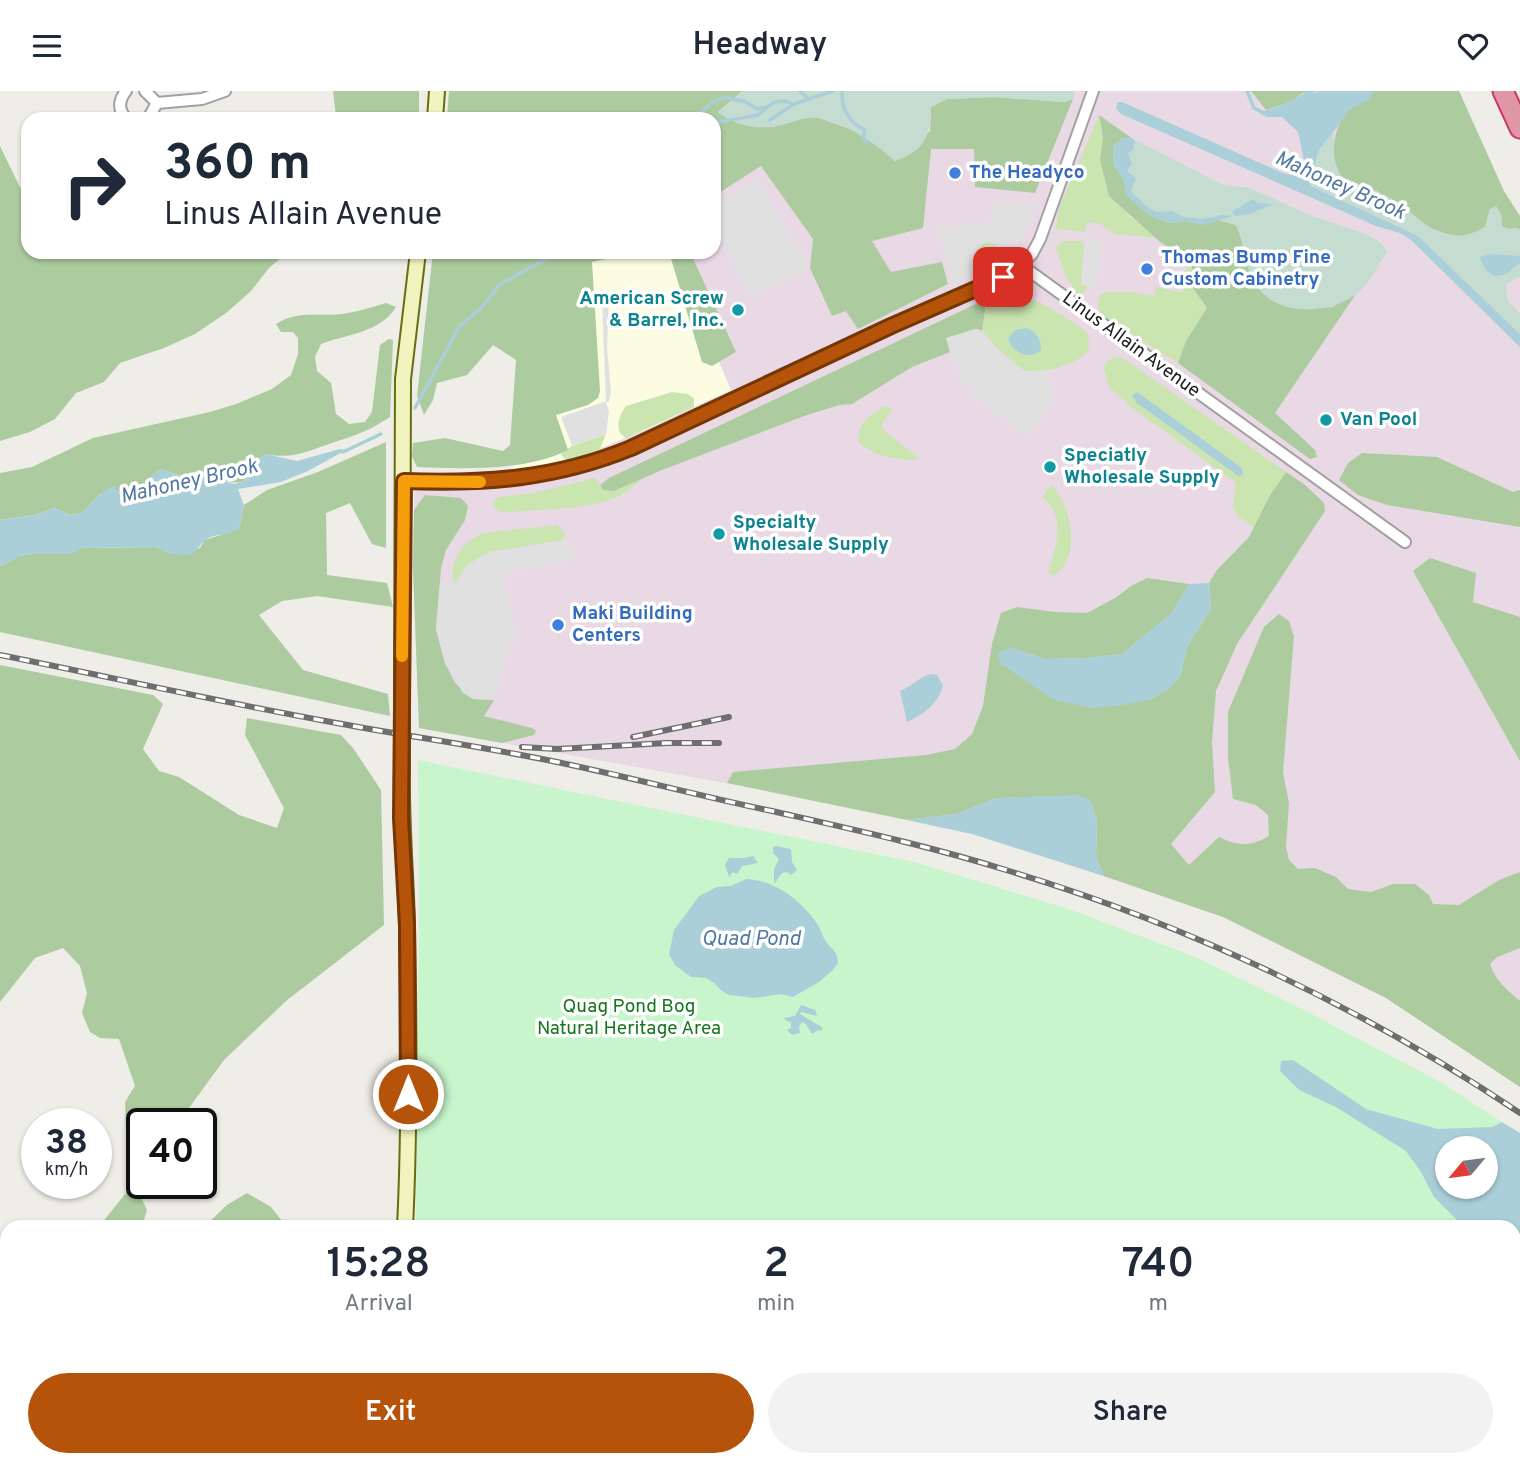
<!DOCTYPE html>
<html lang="en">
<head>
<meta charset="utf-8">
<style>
	:root { --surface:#fff; --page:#f2f2f3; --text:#1f2937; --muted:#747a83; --accent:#b45309 }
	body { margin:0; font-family:Overpass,sans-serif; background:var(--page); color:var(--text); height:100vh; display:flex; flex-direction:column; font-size:26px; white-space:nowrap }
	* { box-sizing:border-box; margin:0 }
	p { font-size:23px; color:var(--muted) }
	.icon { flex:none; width:38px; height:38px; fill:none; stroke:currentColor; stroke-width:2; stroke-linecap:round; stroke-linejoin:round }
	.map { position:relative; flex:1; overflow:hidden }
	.drawer { position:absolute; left:0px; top:1129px; width:1521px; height:247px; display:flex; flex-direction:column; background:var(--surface); border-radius:21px 21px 0 0; box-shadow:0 2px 5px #0004 }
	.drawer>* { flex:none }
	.banner { position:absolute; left:21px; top:21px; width:700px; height:147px; border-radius:21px; box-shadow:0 2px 5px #0004; background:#fff; color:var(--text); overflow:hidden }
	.needle { width:46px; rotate:241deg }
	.buttons { position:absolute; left:1435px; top:1045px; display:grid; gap:14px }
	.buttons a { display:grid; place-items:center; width:63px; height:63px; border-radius:50%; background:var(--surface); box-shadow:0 2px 5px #0004; font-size:35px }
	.speed { position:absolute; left:21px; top:1017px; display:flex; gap:14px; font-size:35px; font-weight:700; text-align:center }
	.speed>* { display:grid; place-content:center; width:91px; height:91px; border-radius:50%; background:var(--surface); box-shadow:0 2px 5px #0004; line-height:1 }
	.speed small { font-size:18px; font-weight:400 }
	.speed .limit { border:4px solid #111; border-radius:10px; background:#fff; color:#111 }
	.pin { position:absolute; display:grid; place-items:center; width:60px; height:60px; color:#fff; margin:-30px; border-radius:14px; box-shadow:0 4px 10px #0006 }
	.me { position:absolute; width:77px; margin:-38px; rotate:0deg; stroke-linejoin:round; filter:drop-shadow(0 0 5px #0008) }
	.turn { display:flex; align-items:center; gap:24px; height:147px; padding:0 28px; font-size:32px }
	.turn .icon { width:91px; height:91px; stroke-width:2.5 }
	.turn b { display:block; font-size:49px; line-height:60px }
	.eta { display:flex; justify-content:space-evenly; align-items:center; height:119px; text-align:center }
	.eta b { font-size:42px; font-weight:600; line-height:49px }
	.action { display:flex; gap:14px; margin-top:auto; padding:14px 28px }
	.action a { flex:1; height:80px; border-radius:42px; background:var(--accent); color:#fff; font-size:28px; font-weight:600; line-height:80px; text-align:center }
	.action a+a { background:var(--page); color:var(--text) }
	header { display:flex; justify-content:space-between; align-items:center; height:91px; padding:0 28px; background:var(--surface); font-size:32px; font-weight:600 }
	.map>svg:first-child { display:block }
	.industrial { fill:#e8d9e5 }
	.education { fill:#fcfce3 }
	.grass { fill:#cbe5b1 }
	.forest { fill:#accb9f }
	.wetland { fill:#c5dcd1 }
	.park { fill:#c8f5cc }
	.parking { fill:#e0e0e0 }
	.water { fill:#abcfd9; fill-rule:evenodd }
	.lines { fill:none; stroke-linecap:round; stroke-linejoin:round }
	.stream { stroke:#abcfd9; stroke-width:3.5 }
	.street-casing { stroke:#a1a1a1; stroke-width:14 }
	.secondary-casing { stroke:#656f0e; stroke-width:18 }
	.highway-casing { stroke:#cc3569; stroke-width:23 }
	.street { stroke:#fff; stroke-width:10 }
	.secondary { stroke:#f2f4c0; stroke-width:14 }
	.highway { stroke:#e096a4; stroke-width:19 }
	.rail-casing { stroke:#6e6e6e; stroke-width:6 }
	.rail { stroke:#fff; stroke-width:3.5; stroke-dasharray:10; stroke-linecap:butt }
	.secondary-bridge-casing { stroke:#656f0e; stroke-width:18; stroke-linecap:butt }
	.secondary-bridge { stroke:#f2f4c0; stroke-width:14 }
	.route-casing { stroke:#753606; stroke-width:18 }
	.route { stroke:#b45309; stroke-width:12 }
	.slow { stroke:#f59e0b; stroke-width:12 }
	.shop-dot { fill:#3f7fe0; stroke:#fff; stroke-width:2.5 }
	.culture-dot { fill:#0f9aa8; stroke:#fff; stroke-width:2.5 }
	.labels { text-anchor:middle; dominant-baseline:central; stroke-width:7; stroke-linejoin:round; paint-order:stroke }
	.shop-label { font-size:19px; font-weight:bold; fill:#366cbe; stroke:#fff; text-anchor:start }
	.culture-label { font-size:19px; font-weight:bold; fill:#0d838f; stroke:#fff; text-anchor:start }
	.street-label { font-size:19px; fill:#202020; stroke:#fff }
	.park-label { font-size:19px; fill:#15761d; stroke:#fff }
	.water-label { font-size:21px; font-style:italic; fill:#5179a0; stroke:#fff }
</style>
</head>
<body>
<header><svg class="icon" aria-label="menu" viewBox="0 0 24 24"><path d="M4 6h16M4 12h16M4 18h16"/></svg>Headway<svg class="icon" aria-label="heart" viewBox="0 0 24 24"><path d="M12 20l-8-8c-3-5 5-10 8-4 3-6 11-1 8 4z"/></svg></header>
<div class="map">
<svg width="1520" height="1374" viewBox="0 0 1520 1374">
	<rect width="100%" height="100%" fill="#efede7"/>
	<path class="industrial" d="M449 0H1447L1520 145V996L1386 907 1223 826 1046 766 972 743 787 703 419 637 413 477 415 382 513 380 518 161H714V28H447Z"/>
	<path class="education" d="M518 161H673L731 299 645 339 567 371 539 378 513 380Z"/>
	<path class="grass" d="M1099 24 1103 46 1100 69 1127 123 1156 147 1115 143 1100 133 1087 131 1085 141 1055 138 1060 115Z
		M1063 150H1080L1084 153 1081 193 1088 195 1082 206C1067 193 1061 174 1056 156Z
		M989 151 996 154 1005 165 980 180C972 167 973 155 989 151Z
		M1189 165 1192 177 1191 194 1207 217 1186 250 1178 272 1098 222 1099 204C1115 197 1137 202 1154 205L1156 196 1182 201Z
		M1006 201C1038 206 1061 223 1087 241 1089 248 1091 257 1085 263 1076 273 1041 283 1027 281 1015 278 989 251 982 240L984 231V212H978L979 207Z
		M1114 266 1123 267 1286 381 1269 406 1254 437 1238 425 1233 416 1236 392 1131 316 1109 296 1104 277 1105 273Z
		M672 301 687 303 694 307V316L626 347C613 340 619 324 626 315Z
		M883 316H891L892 319 882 333V338L920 368C897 370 878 366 859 352 856 334 869 324 883 316Z
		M606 343 600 358 567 371 561 363 572 355Z
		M595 387 603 399 614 400 644 387C635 394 627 401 617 406 588 419 542 418 509 421H500L494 416 493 410 499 406 533 402Z
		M1051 394C1072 415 1083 470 1052 485L1048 481C1056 455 1067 426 1042 406Z
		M557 434 565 442 563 449 489 461 461 482 457 490H453C449 469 464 450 483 442Z"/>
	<path class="forest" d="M333 0H419V28H334L336 25Z
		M449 0H742L718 21 773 36 800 28 817 26 855 40 880 57 895 70 930 40 931 16 947 8 995 6 1064 11 1073 8 1035 102 975 96 974 58H931L923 137 872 150 891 181 942 171 948 193 858 238 846 220 832 225 810 177 813 148 761 75 714 105V28H447Z
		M1251 0H1321L1303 2 1291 11 1266 19Z
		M1373 0H1459L1504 100 1520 125V140L1518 137 1509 138 1502 136 1501 123 1490 118 1485 136C1479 140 1472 145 1465 145 1433 148 1369 102 1341 85 1328 66 1334 36 1348 19 1357 10 1366 16 1373 0Z
		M1099 24 1133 48 1123 47 1113 56 1114 75 1124 89 1127 104 1151 125 1170 132 1185 130 1199 133 1218 129 1236 134 1242 148 1246 174 1301 218 1332 216 1356 203 1275 322 1315 359 1317 366 1310 368 1178 272 1186 250 1207 217 1191 194 1192 177 1189 165 1177 162 1159 150 1109 105 1100 69 1103 46Z
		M0 55 28 113V161H288L269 177 251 200 226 222 195 243 164 257 120 272 104 291 76 302 55 328 30 341 0 350Z
		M433 161H639L592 171 600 300 598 307 588 314 556 324 568 359C528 380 462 378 417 376L412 365 413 352 445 347 503 360 510 354 516 269 493 254 467 284 437 292 433 309 424 324 417 305Z
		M669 161H690L736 261 712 275 702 271Z
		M386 212 396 216C380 242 347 243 321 253L315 266 317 280 331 292 336 323 349 333 365 331 372 321 380 254 389 248 393 249 390 326C368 340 359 343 335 351 309 359 295 369 266 363L250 373 243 391C227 394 214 385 199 379L186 387 162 378C146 385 142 408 125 409L121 401 101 402 82 422 71 424 54 417 35 424 0 429V382L32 376 93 347 210 321 236 313 272 298 291 284 298 263V247L293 241H281L276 233C297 219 319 226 342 223 357 221 372 216 386 212Z
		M978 212H984L985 219 982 240 978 238 946 247 950 261 912 276 852 313 839 314 804 325 662 379 614 400 603 399 600 394 609 387Z
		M386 351V457L372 453 350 412 326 422 327 484 387 492 393 516 317 505 282 510 259 524 303 579 388 603 390 625 0 541V475L19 465 32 463 71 462 83 457 156 456 171 463 200 457 205 449 239 438 244 414 267 399 318 381Z
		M1362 362 1437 366 1513 401 1520 399V436L1387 414 1358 404 1339 389 1348 372Z
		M1286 381 1304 393 1324 412 1325 420 1237 553 1216 600 1212 652 1215 701 1171 753 1189 774 1219 746C1238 755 1250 756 1269 745L1268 724 1256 714 1233 708 1228 666V621L1264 536 1279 523 1289 530 1294 545 1283 681 1289 712 1286 756 1289 769 1298 778 1315 777 1336 786 1348 798 1371 801 1393 793H1415L1429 804 1433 813 1459 814 1499 789 1520 781V857L1497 866 1490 873C1495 889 1507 899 1520 910V996L1386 907 1223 826 1104 785 1096 765 1097 730 1091 711 1077 705 997 707 956 723 907 729 727 692 733 681 926 664 955 658 972 643 983 615 992 553 1001 522 1017 516 1055 521 1087 522 1115 507 1131 495 1147 487 1189 493 1171 523 1122 563 1085 567 1045 568 1012 557 998 562 1001 572 1031 593 1149 609 1167 599 1180 586 1187 556 1211 518 1209 492 1216 480 1249 446 1269 406Z
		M425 404 461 407 468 415 465 429 446 459 441 477 436 538 445 572 455 592 473 608 494 609 484 625 532 637 536 640 534 644 502 652 419 637 413 477 414 419Z
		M1430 467 1476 482 1473 511 1520 526V670L1413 480Z
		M0 574 153 604 163 613 143 658 159 680 179 686 239 724 277 737 284 717 245 644 247 627 341 644 353 657 381 699 384 834 286 910 224 969 178 1032H142V1067L136 1069 127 1056 125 1011 135 995 119 948 100 947 90 941 82 922 87 902 80 875 63 857 35 867 0 911Z
		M138 1100 147 1119 142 1136H103L105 1128 125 1103Z
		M247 1102 271 1116 287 1136H204L227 1114Z
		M1514 1177 1520 1180V1320L1517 1322H1514Z
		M25 1368H381V1374H21Z
		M518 1368 586 1369V1374H517Z
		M1185 1369V1368L1271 1369 1270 1374H1184Z
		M1333 1369V1368L1418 1369 1416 1374H1332Z"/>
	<path class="wetland" d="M742 0H1075L1073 8 1064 11 995 6 947 8 931 16C929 47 926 59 895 70 874 51 846 32 818 27 808 25 796 30 786 33 761 40 739 36 718 22Z
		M1334 40V69L1341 85C1357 93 1376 98 1392 108 1423 127 1442 161 1485 136L1490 118 1496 115 1501 123 1502 136 1509 138 1518 137 1520 140V186L1506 193 1508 210 1520 223V243L1418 145 1313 96 1309 91 1319 59Z
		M1123 47 1133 48 1223 94 1250 97 1307 123 1368 144 1382 153 1387 161C1378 175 1369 194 1355 204 1328 223 1277 226 1257 195 1244 177 1245 154 1236 134L1218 129 1199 133 1185 130 1171 132 1151 125 1126 104 1124 89 1114 75 1113 56Z"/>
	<path class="park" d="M418 669 914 771 1072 819 1198 867 1304 919 1442 992 1502 1031 1486 1087V1057H1447V1096L1472 1136H416L419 837Z"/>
	<path class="parking" d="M757 89 810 177 750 206 714 131V113Z
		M993 111 1036 112 1024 142 1005 165 996 154 989 151 982 153 976 160 974 166 980 180 953 193 937 136 990 133V130L992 129Z
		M1085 147 1099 150 1102 156 1095 197 1081 194Z
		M609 208 607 256 611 301 609 311H606L609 321 606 343 572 355 561 326 606 310 602 209Z
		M975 238 982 240 999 259 1024 280 1049 279 1053 311 1028 346 969 302 972 295 970 292 961 291 946 247Z
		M564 447 576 468 504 482 516 552 509 554 494 609 473 608 463 602 445 572 436 538 440 491 457 490 467 474 489 461 559 451Z"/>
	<path class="water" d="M1308 0 1315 2 1321 0H1373L1370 8 1348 20 1339 34 1319 59 1309 92 1313 96 1418 145 1520 243V256L1411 149 1400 142 1376 135 1121 23 1116 17 1118 11H1122L1283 82 1304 87 1306 79 1298 41 1282 26H1267L1259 22 1291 11Z
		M1123 47 1133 48 1135 50 1133 59 1128 62 1132 72 1127 80 1136 87 1131 101 1150 118 1157 121 1172 120 1183 126 1202 128 1222 124 1233 125 1204 134 1185 130 1171 132 1151 125 1126 104 1124 89 1114 75 1113 56Z
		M1253 108 1258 112 1274 113 1250 123 1235 125 1232 121Z
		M1491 163 1520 165V172L1506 183 1494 185 1486 179 1479 166Z
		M1026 237C1037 240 1041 248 1041 259 1030 270 1011 261 1008 247L1016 239Z
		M1137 301 1242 377 1243 384 1238 385 1137 312 1132 305Z
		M340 358 346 359 308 380 281 391 238 398 244 414 239 438C226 446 216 442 207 448 201 452 197 460 191 464L171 463 156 456 83 457 71 463H32L19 465 0 475V429L35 424 54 417 71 424 82 422 101 402 114 395 125 409C142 408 145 385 162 378L186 387C200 379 211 375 224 385V390L234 393 243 391 250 373 266 363 297 370Z
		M1209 492 1211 518 1187 556 1180 586 1167 599 1149 609 1122 614 1093 617 1054 609 1000 572 998 561 1012 557 1045 568 1085 567 1122 563 1171 523 1189 493Z
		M933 583 937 584 943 594C939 612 923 624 907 631L900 600C913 595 919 585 933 583Z
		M1077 704 1091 710 1097 730 1096 765 1104 785 972 743 907 729 956 723 997 707Z
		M776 755 791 758 792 771 797 779 791 784 787 781 782 782 774 793V778L779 768 773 762V756Z
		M753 765 758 772 742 775 737 783 733 781 729 786 725 774 729 767H743Z
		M746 788C775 789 802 810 818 834 821 839 822 844 825 849 830 858 838 859 838 872L833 879 819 891 793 906 781 903 755 907 729 904 722 900 714 892 706 887 691 886 675 874 669 863 674 839 694 812 699 805 717 796 731 795Z
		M801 914 815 919 817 925 801 921 800 923 823 937 821 940 818 939 812 943 806 933 802 931 799 936 800 942 792 944 787 939 791 937V932L783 927 795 925Z
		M1293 969 1366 1018 1438 1038 1492 1036 1502 1031 1520 1042V1175L1514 1171V1136H1464L1434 1106 1421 1081 1406 1060 1336 1016 1299 999 1280 980 1281 970ZM1447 1057H1486V1096H1447Z"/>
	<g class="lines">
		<path class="stream" d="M800 0 808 8
			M842 0C841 17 849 32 865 39L863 47 867 52
			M1247 0 1254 17 1264 22
			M680 26 697 25 713 11 725 6 746 11 757 18 766 16
			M678 28 680 26 691 28
			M770 29 794 13
			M714 32 758 24 774 11 784 10 794 13 833 0
			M415 317 459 236 483 215 499 194 558 161
			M343 361 381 343"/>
		<g class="street-casing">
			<path id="street" d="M126 0C118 10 118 20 127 28
				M145 0 157 12 202 8 225 0
				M148 28 157 12
				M1021 174 1032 163 1040 148 1093 0
				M404 390 477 392 519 388 565 379 614 364 801 279 891 235 1003 186 1021 174 1405 451
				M651 1368 676 1374
				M1074 1368 1103 1374
				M837 1374 885 1368"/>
		</g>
		<g class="secondary-casing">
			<path id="secondary" d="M435 28 437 0
				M402 593 403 288 418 161
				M402 681C401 733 406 785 407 836 409 936 410 1036 405 1136
				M397 1374V1368"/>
		</g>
		<g class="highway-casing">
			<path id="highway" d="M1503 0 1520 37"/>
		</g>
		<use href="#street" class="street"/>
		<use href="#secondary" class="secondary"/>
		<use href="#highway" class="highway"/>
		<g class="rail-casing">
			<path id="rail" d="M0 564C110 586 220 611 331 631 405 645 479 655 552 670 626 685 699 705 772 720 851 738 929 755 1006 779 1187 833 1363 917 1520 1022
				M633 646 729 626
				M522 656 557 658 667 652H719"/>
		</g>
		<use href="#rail" class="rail"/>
		<g class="secondary-bridge-casing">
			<path id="secondary-bridge" d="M402 593V681"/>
		</g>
		<use href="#secondary-bridge" class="secondary-bridge"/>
	</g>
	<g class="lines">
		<g class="route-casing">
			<path id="route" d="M408 1003 407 834 401 727 404 390C486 393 555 388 631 357L891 235 1003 186"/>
		</g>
		<use href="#route" class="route"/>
		<path class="slow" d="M402 565 404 390 480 391"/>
	</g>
	<g class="shop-dot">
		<circle cx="955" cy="82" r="7"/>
		<circle cx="1147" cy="178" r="7"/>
		<circle cx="558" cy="534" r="7"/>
	</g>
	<g class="culture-dot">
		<circle cx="738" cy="219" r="7"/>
		<circle cx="1326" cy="329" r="7"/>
		<circle cx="1050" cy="376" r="7"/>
		<circle cx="719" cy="443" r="7"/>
	</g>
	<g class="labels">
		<g class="shop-label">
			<text x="969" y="82">The Headyco</text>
			<text x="1161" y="167">Thomas Bump Fine<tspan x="1161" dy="22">Custom Cabinetry</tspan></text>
			<text x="572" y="523">Maki Building<tspan x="572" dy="22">Centers</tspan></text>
		</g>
		<g class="culture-label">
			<text x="724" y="208" text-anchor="end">American Screw<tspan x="724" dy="22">&amp; Barrel, Inc.</tspan></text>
			<text x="1340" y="329">Van Pool</text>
			<text x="1064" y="365">Speciatly<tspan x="1064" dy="22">Wholesale Supply</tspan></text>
			<text x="733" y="432">Specialty<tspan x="733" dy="22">Wholesale Supply</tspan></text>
		</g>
		<g class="street-label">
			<text transform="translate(1131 254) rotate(36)">Linus Allain Avenue</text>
		</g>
		<g class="park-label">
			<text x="629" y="916">Quag Pond Bog<tspan x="629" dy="22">Natural Heritage Area</tspan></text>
		</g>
		<g class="water-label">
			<text transform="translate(1340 95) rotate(24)">Mahoney Brook</text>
			<text transform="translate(189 391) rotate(-13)">Mahoney Brook</text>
			<text x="751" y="848">Quad Pond</text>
		</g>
	</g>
</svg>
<div class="buttons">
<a><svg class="needle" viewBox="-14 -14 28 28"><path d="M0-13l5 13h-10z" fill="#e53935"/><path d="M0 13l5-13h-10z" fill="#747a83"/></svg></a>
</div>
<div class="speed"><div>38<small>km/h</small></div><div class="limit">40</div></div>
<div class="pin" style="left:1003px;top:186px;background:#d93025"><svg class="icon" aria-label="arrive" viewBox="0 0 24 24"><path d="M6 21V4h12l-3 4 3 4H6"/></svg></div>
<svg class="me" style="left:408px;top:1003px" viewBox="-20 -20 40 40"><circle r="17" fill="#b45309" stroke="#fff" stroke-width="3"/><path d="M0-11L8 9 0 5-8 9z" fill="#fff"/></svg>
<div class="banner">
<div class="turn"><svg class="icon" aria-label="right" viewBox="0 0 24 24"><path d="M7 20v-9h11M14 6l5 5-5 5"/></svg><div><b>360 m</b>Linus Allain Avenue</div></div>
</div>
<section class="drawer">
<div class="eta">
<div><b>15:28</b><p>Arrival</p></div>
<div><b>2</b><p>min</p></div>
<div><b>740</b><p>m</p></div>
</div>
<div class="action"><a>Exit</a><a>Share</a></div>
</section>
</div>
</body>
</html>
